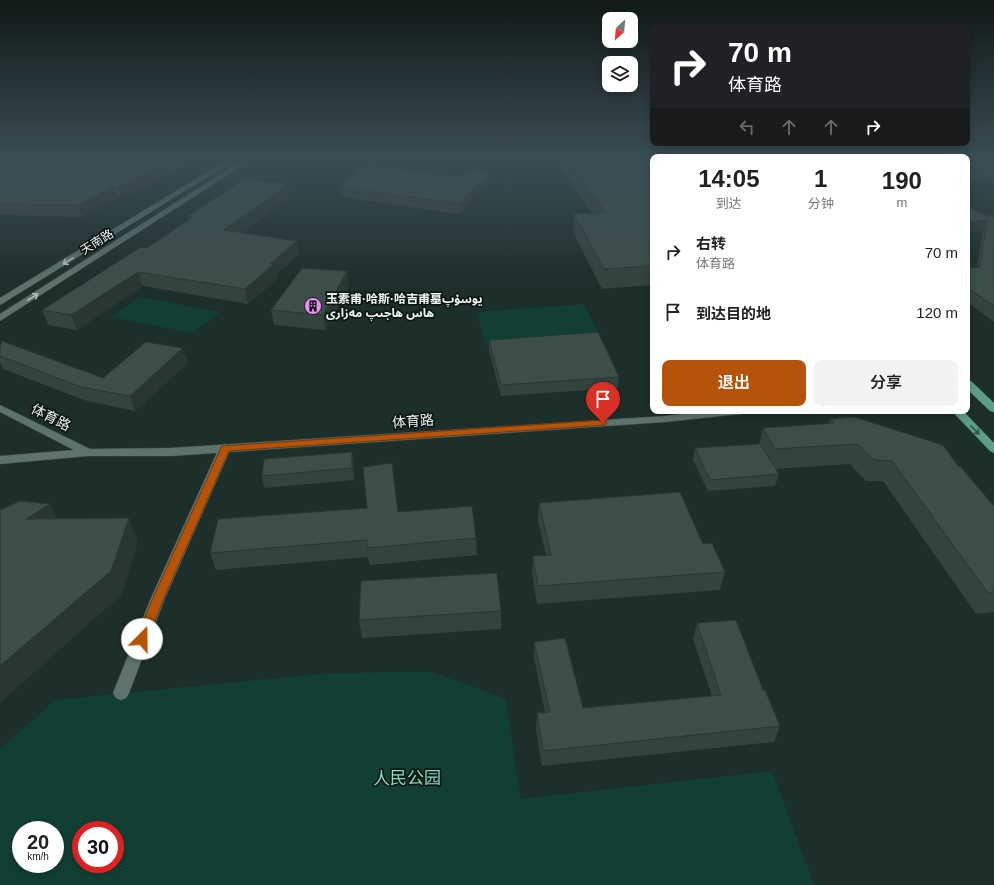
<!DOCTYPE html>
<html lang="zh">
<head>
<meta charset="utf-8">
<style>
	:root { --surface:#fff; --page:#f2f2f2; --text:#222; --muted:#767676; --accent:#b45309 }
	body { margin:0; font-family:Helvetica,"Noto Sans Arabic","Noto Sans SC",sans-serif; background:var(--page); color:var(--text); height:100vh; display:flex; flex-direction:column; font-size:15px; white-space:nowrap }
	* { box-sizing:border-box; margin:0 }
	p { font-size:13px; color:var(--muted) }
	.icon { flex:none; width:22px; height:22px; fill:none; stroke:currentColor; stroke-width:2; stroke-linecap:round; stroke-linejoin:round }
	.map { position:relative; flex:1; overflow:hidden }
	.panel { position:absolute; left:650px; top:154px; width:320px; height:260px; display:flex; flex-direction:column; background:var(--surface); border-radius:8px; box-shadow:0 2px 10px #0003 }
	.panel>* { flex:none }
	.hud { position:absolute; left:650px; top:24px; width:320px; height:122px; border-radius:8px; box-shadow:0 2px 10px #0003; background:#202124; color:#fff; overflow:hidden }
	.needle { width:26px; rotate:206deg }
	.tools { position:absolute; left:602px; top:12px; display:grid; gap:8px }
	.tools a { display:grid; place-items:center; width:36px; height:36px; border-radius:8px; background:var(--surface); box-shadow:0 2px 10px #0003; font-size:20px }
	.speed { position:absolute; left:12px; top:821px; display:flex; gap:8px; font-size:20px; font-weight:700; text-align:center }
	.speed>* { display:grid; place-content:center; width:52px; height:52px; border-radius:50%; background:var(--surface); box-shadow:0 2px 10px #0003; line-height:1 }
	.speed small { font-size:10px; font-weight:400 }
	.speed .limit { border:6px solid #d22; background:#fff; color:#111 }
	.pin { position:absolute; display:grid; place-items:center; width:34px; height:34px; color:#fff; margin:-41px -17px; border-radius:50% 50% 50% 0; rotate:-45deg; box-shadow:0 0 4px #0007 }
	.pin .icon { rotate:45deg }
	.me { position:absolute; width:44px; margin:-22px; rotate:22deg; stroke-linejoin:round; filter:drop-shadow(0 0 3px #0008) }
	.turn { display:flex; align-items:center; gap:14px; height:84px; padding:0 12px; font-size:18px }
	.turn .icon { width:52px; height:52px; stroke-width:2.5 }
	.turn b { display:block; font-size:28px; line-height:34px }
	.lanes { display:flex; align-items:center; height:38px; padding:0 12px; background:#0003; justify-content:center; gap:20px; direction:ltr }
	.lanes .off { opacity:.35 }
	.eta { display:flex; justify-content:space-evenly; align-items:center; height:68px; text-align:center }
	.eta b { font-size:24px; font-weight:600; line-height:28px }
	.cta { display:flex; gap:8px; margin-top:auto; padding:8px 12px }
	.cta a { flex:1; height:46px; border-radius:8px; background:var(--accent); color:#fff; font-size:16px; font-weight:600; line-height:46px; text-align:center }
	.cta a+a { background:var(--page); color:var(--text) }
	ul { padding:0; list-style:none }
	li { display:flex; align-items:center; gap:12px; height:60px; padding:0 12px }
	li div { flex:1 }
	li b { display:block; font-size:15px }
	li em { font-style:normal }
	.map>svg:first-child { display:block }
	.green { fill:#123f33; fill-rule:evenodd }
	.lines { fill:none; stroke-linecap:round; stroke-linejoin:round }
	.minor-casing { stroke:#3d4d48; stroke-width:1 }
	.tertiary-casing { stroke:#3d4d48; stroke-width:1 }
	.primary-casing { stroke:#3d4d48; stroke-width:1 }
	.minor { fill:#5e736c; fill-rule:evenodd }
	.tertiary { fill:#5e736c; fill-rule:evenodd }
	.primary { fill:#5b9f8b; fill-rule:evenodd }
	.wall { fill:#33433e }
	.shaded-wall { fill:#293732 }
	.building { fill:#3b4e48; stroke:#293732 }
	.oneway { stroke:#b3c2bc }
	.oneway2 { stroke:#305449 }
	.route { fill:#b45309; stroke:#753606 }
	.labels { text-anchor:middle; dominant-baseline:central; stroke-width:3.5; stroke-linejoin:round; paint-order:stroke }
	.far-street-label { font-size:12px; fill:#ebf6f2; stroke:#0d1613 }
	.far-poi-label { font-size:12px; font-weight:bold; fill:#ebf6f2; stroke:#0d1613; text-anchor:start }
	.street-label { font-size:14px; fill:#ebf6f2; stroke:#0d1613 }
	.near-park-label { font-size:17px; fill:#83dfc3; stroke:#0d1613 }
</style>
</head>
<body>
<div class="map">
<svg width="994" height="885" viewBox="0 0 994 885">
	<rect width="100%" height="100%" fill="#1d2f2a"/>
	<path class="green" d="M140 297 220 312 193 333 111 317Z
		M584 304 600 337 486 346 477 312Z
		M433 672 506 699 520 799 772 771 814 885H0V749L55 700 330 673ZM21 830H55V864H21ZM81 830H115V864H81Z"/>
	<g class="lines">
		<g class="minor-casing">
			<path id="minor" d="M225 444 231 448 165 598 129 693 126 698 121 700 116 698 113 693 151 598 219 448Z"/>
		</g>
		<g class="tertiary-casing">
			<path id="tertiary" d="M227 160H235L0 305V298Z
				M243 160H251L0 321V314Z
				M0 405 90 449 171 448 665 416 710 411H745L740 414 665 422 171 456H88L0 464V456L74 450 0 412Z"/>
		</g>
		<g class="primary-casing">
			<path id="primary" d="M967 380 971 381 994 403V412L990 411 967 389Z
				M952 411H963L994 443V453L990 451Z"/>
		</g>
		<use href="#minor" class="minor"/>
		<use href="#tertiary" class="tertiary"/>
		<use href="#primary" class="primary"/>
	</g>
	<path class="wall" d="M0 160H205L199 164 188 162 122 198H117L82 217 0 215Z
		M556 160H653V285L602 289 573 232 574 214 592 213Z
		M967 160H994V181H991V180L967 181Z
		M489 172V183L460 214 341 197 340 187 462 177Z
		M288 184 290 197 242 233 299 254 276 275 277 279 248 304 143 286 77 330 48 325 42 310 147 248 189 219 188 216Z
		M988 213 994 217V322L967 302V268H977L983 231Z
		M347 271 349 286 325 330 274 325 271 310Z
		M489 340 619 377 618 388 501 396 489 351Z
		M0 347 103 378 188 363 135 411 87 401 3 369 0 362Z
		M829 419 958 466 994 506V612L976 614 883 481H866L850 464 775 469 779 474 775 486 708 491 693 460 695 448 759 444 763 428 828 424Z
		M352 452 354 464V480L264 488 262 476Z
		M539 503 703 544 725 572 720 590 537 604 532 574 533 556 546 555 538 521Z
		M398 512 476 538 477 555 370 565 368 557 216 570 210 553Z
		M501 611V629L362 638 359 620Z
		M697 623 763 690 780 726 774 742 542 766 536 729 537 713 545 712 534 658V642L583 708 712 696 693 639Z"/>
	<path class="shaded-wall" d="M170 160H188V162L122 198 118 187Z
		M198 160H205L199 164Z
		M489 172V183L460 214V204Z
		M288 184 290 197 227 244 224 230Z
		M113 187 117 198 82 217 78 205Z
		M987 220 983 231 967 232V222Z
		M297 241 299 254 276 275 277 279 248 304 245 289 270 264Z
		M347 271 349 286 325 330 323 315Z
		M138 272 143 286 77 330 71 315Z
		M183 348 188 363 135 411 130 396Z
		M352 452 354 464V480L352 468Z
		M50 504 61 527 26 519Z
		M129 518 138 541 122 594 0 703V666Z"/>
	<path class="building" d="M0 160H170L118 187H113L78 205 0 204Z
		M568 160H653V187H648L653 194V266L604 269 574 214 605 212Z
		M967 160H994V170L967 171Z
		M366 166 462 177 470 170 489 172 460 204 340 187Z
		M244 179 288 184 224 230 297 241 270 264H274L245 289 138 272 71 315 42 310 141 247 147 248 193 217 188 216Z
		M967 205 988 217V213L994 217V306L967 287V268L980 267 987 220 967 222Z
		M302 268 347 271 323 315 271 310Z
		M598 332 619 377 501 385 489 340Z
		M2 341 103 378 146 342 183 348 130 396 81 387 0 356V347Z
		M854 417 943 445 958 466H960L994 506V592L988 593 892 461 874 460 857 444 775 449 763 428 834 423 829 419Z
		M760 444 779 474 710 480 695 448Z
		M352 452V468L262 476 264 459Z
		M392 463 398 512 472 506 476 538 367 548V540L210 553 218 519 367 508 363 467Z
		M680 492 703 544 712 543 725 572 538 586 533 556 551 555 539 503Z
		M20 501 50 504 26 519 129 518 111 571 0 666V510Z
		M497 573 501 611 359 620 361 581Z
		M736 620 763 690H765L780 726 543 751 537 713 550 712 534 642 565 638 583 708 721 695 697 623Z"/>
	<defs><path id="oneway-shaft" d="M-6 0H5M1.5-3L5.5 0L1.5 3" fill="none" stroke-width="1.6" stroke-linecap="round" stroke-linejoin="round"/></defs>
	<g class="oneway">
		<use href="#oneway-shaft" transform="translate(68 261) rotate(149)"/>
		<use href="#oneway-shaft" transform="translate(33 297) rotate(-32)"/>
	</g>
	<use class="oneway2" href="#oneway-shaft" transform="translate(975 430) rotate(45)"/>
	<linearGradient id="sky" x2="0" y2="1"><stop stop-color="#101a17"/><stop offset="0.56" stop-color="#3a4d55"/><stop offset="1" stop-color="#3a4d55" stop-opacity="0"/></linearGradient>
	<rect width="994" height="284" fill="url(#sky)"/>
	<path class="route" d="M603 420 606 421V425L229 451 164 598 148 639 146 642 142 644 138 642 136 639 153 598 222 446Z"/>
	<defs>
		<g id="building-disc" transform="scale(0.9)"><circle r="9.5" fill="#ec8cfa" stroke="#0d1613"/><path d="M-4-6H4V6H1V3H-1V6H-4ZM-2.5-4.3h1.7v1.8h-1.7ZM.8-4.3h1.7v1.8H.8ZM-2.5-1h1.7V.8h-1.7ZM.8-1h1.7V.8H.8Z" fill="#111"/></g>
	</defs>
	<g fill-rule="evenodd">
		<use href="#building-disc" x="313" y="306"/>
	</g>
	<g class="labels">
		<g class="far-street-label">
			<text transform="translate(97 242) rotate(-32)">天南路</text>
		</g>
		<g class="far-poi-label">
			<text x="326" y="299">玉素甫·哈斯·哈吉甫墓يوسۇپ<tspan x="326" dy="14">ھاس ھاجىپ مەزارى</tspan></text>
		</g>
		<g class="street-label">
			<text transform="translate(51 417) rotate(27)">体育路</text>
			<text transform="translate(413 421) rotate(-4)">体育路</text>
		</g>
		<g class="near-park-label">
			<text x="407" y="778">人民公园</text>
		</g>
	</g>
</svg>
<div class="tools">
<a><svg class="needle" viewBox="-14 -14 28 28"><path d="M0-13l5 13h-10z" fill="#e53935"/><path d="M0 13l5-13h-10z" fill="#767676"/></svg></a>
<a><svg class="icon" aria-label="layers" viewBox="0 0 24 24"><path d="M12 4l9 5-9 5-9-5zM3 14l9 5 9-5"/></svg></a>
</div>
<div class="speed"><div>20<small>km/h</small></div><div class="limit">30</div></div>
<div class="pin" style="left:603px;top:423px;background:#d93025"><svg class="icon" aria-label="arrive" viewBox="0 0 24 24"><path d="M6 21V4h12l-3 4 3 4H6"/></svg></div>
<svg class="me" style="left:142px;top:639px" viewBox="-20 -20 40 40"><circle r="19" fill="#fff"/><path d="M0-13L10 11 0 6-10 11z" fill="#b45309"/></svg>
<div class="hud">
<div class="turn"><svg class="icon" aria-label="right" viewBox="0 0 24 24"><path d="M7 20v-9h11M14 6l5 5-5 5"/></svg><div><b>70 m</b>体育路</div></div>
<div class="lanes"><svg class="icon off" aria-label="left" viewBox="0 0 24 24"><path d="M17 20v-9H6M10 6l-5 5 5 5"/></svg><svg class="icon off" aria-label="ahead" viewBox="0 0 24 24"><path d="M12 20V5M6 11l6-6 6 6"/></svg><svg class="icon off" aria-label="ahead" viewBox="0 0 24 24"><path d="M12 20V5M6 11l6-6 6 6"/></svg><svg class="icon" aria-label="right" viewBox="0 0 24 24"><path d="M7 20v-9h11M14 6l5 5-5 5"/></svg></div>
</div>
<section class="panel">
<div class="eta">
<div><b>14:05</b><p>到达</p></div>
<div><b>1</b><p>分钟</p></div>
<div><b>190</b><p>m</p></div>
</div>
<ul>
<li><svg class="icon" aria-label="right" viewBox="0 0 24 24"><path d="M7 20v-9h11M14 6l5 5-5 5"/></svg><div><b>右转</b><p>体育路</p></div><em>70 m</em></li>
<li><svg class="icon" aria-label="arrive" viewBox="0 0 24 24"><path d="M6 21V4h12l-3 4 3 4H6"/></svg><div><b>到达目的地</b></div><em>120 m</em></li>
</ul>
<div class="cta"><a>退出</a><a>分享</a></div>
</section>
</div>
</body>
</html>
